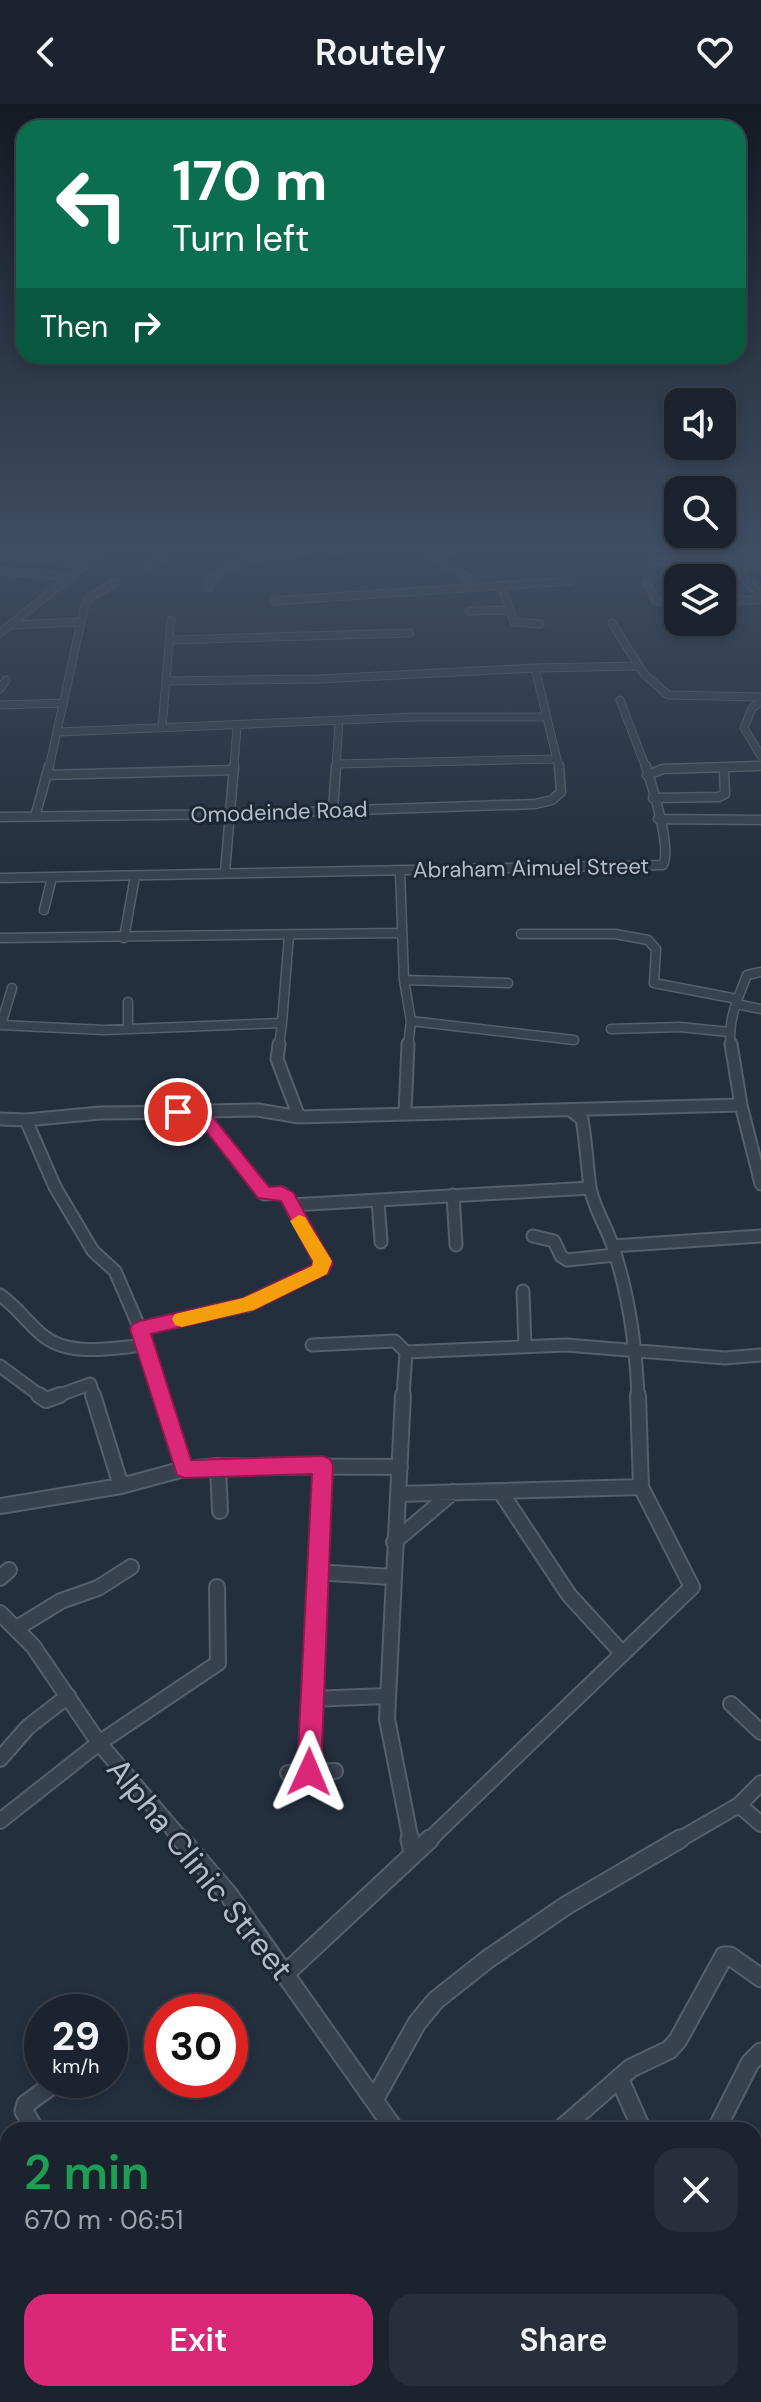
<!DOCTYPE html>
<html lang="en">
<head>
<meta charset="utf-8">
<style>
	:root { --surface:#1b232e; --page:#282f3a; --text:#f1f3f6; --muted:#a0a4aa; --line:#39404a; --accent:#db2777 }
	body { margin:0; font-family:"DM Sans",sans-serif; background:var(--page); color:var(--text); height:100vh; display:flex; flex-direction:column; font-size:30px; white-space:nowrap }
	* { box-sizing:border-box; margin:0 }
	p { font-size:26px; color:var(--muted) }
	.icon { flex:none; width:44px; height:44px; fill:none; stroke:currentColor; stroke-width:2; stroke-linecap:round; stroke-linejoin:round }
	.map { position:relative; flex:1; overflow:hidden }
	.details { position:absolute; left:0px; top:2018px; width:762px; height:280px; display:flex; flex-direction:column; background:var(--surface); border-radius:24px 24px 0 0; box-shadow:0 4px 12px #0003,0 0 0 2px var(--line) }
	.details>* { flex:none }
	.hud { position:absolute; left:16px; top:16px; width:730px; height:244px; border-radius:24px; box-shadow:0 4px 12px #0003,0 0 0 2px var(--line); background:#0b6e4f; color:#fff; overflow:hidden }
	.controls { position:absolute; left:664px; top:284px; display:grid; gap:16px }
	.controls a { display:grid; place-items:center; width:72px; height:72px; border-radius:16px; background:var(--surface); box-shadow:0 4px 12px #0003,0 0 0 2px var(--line); font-size:40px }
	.speed { position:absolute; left:24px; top:1890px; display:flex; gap:16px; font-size:40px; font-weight:700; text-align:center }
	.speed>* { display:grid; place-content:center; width:104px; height:104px; border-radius:50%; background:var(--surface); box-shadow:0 4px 12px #0003,0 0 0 2px var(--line); line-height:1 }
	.speed small { font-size:20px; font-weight:400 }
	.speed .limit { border:12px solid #d22; background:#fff; color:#111 }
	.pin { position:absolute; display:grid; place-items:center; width:68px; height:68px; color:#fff; margin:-34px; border:4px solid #fff; border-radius:50%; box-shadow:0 2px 8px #0007 }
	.me { position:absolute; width:88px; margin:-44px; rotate:1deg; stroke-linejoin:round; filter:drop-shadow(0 0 6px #0008) }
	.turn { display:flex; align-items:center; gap:28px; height:168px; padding:0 24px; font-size:36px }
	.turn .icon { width:104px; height:104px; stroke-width:2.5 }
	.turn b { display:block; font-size:56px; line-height:68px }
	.then { display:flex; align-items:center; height:76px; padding:0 24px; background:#0003; gap:16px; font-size:30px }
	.round { display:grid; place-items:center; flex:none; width:84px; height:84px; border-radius:24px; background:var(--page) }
	.summary { display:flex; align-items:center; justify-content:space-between; height:136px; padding:0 24px }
	h1 { font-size:48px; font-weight:600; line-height:60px; color:#1e9e55 }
	.primary-button { display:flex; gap:16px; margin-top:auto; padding:16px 24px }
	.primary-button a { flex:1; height:92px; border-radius:24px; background:var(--accent); color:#fff; font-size:32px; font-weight:600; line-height:92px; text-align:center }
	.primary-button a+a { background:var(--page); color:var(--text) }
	header { display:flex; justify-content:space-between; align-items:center; height:104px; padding:0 24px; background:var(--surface); font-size:36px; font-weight:600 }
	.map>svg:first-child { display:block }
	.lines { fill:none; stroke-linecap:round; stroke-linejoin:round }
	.street-far4-casing { stroke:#565f6c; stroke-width:9 }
	.street-far3-casing { stroke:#565f6c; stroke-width:11 }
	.street-far2-casing { stroke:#565f6c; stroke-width:15 }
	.street-far1-casing { stroke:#565f6c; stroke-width:18 }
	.street-casing { stroke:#565f6c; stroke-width:21 }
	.street-far4 { stroke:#38414e; stroke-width:7 }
	.street-far3 { stroke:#38414e; stroke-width:8 }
	.street-far2 { stroke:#38414e; stroke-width:11 }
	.street-far1 { stroke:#38414e; stroke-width:14 }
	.street { stroke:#38414e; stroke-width:17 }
	.route { fill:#db2777; stroke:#8e194d; stroke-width:2 }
	.slow { fill:#f59e0b }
	.labels { text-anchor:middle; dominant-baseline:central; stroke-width:6; stroke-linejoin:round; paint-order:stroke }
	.far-street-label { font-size:22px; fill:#b4bcc9; stroke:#1d2633 }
	.near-street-label { font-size:32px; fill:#b4bcc9; stroke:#1d2633 }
</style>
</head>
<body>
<header><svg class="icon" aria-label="back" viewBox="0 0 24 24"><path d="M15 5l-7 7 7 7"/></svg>Routely<svg class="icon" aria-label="heart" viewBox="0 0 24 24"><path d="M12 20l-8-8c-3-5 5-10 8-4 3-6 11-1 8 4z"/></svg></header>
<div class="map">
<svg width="761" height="2298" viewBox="0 0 761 2298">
	<rect width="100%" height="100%" fill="#242f3e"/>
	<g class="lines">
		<g class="street-far4-casing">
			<path id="street-far4" d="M421 444 480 482
				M744 444 760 466
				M0 450 87 460
				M432 450 464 444
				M651 458 698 454 728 456 758 489
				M147 462 173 444
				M0 467 70 473
				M647 478 656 497 678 496
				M501 481 514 518 540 520
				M209 484V476C246 443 310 447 357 444
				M678 491 666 468 758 463
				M727 496H757
				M274 497 571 477
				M469 507 510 506
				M612 519 644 570 668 591 761 593
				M12 521 79 518
				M0 529 106 444
				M172 536 410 529
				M535 564 639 562
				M167 577 320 575 535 564 559 664
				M0 585 6 576
				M620 596 646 664
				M761 598 752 604 744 624 761 652
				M0 601 64 599
				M162 624 171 516
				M59 628 414 613H545
				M337 660 556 655
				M49 664 84 504 90 493 116 478
				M234 664 237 622
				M336 664 339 617
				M692 664 761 662"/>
		</g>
		<g class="street-far3-casing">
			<path id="street-far3" d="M47 671 234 666
				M647 671 663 665 758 662
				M653 694 719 693 725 690 724 669
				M333 706 336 662
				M0 713 239 710 535 700 552 696 561 688 559 662
				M35 713 49 662
				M658 715 761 716
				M400 767 404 876 411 917 408 942
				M225 768 234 662
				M0 774 663 761C672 744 652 682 646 662
				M44 806 52 773
				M521 830H615L648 836 656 845 654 879 737 895
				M0 834 402 829
				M124 834 135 772
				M404 876 508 879
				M128 898V924
				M736 900 761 905
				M411 917 574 936
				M282 919 289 831
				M0 921 104 926 282 919 279 942
				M1 921 12 884
				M611 925 680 923 729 928
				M731 942C727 917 738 894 747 871L761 868"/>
		</g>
		<g class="street-far2-casing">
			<path id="street-far2" d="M279 940 277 955 299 1013
				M731 940 741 1001 761 1080
				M573 1008 582 1015C586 1038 587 1060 590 1083 593 1102 606 1122 612 1140 629 1190 636 1241 638 1293
				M405 1009 408 940
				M0 1015 26 1016 100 1009 204 1008
				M26 1016 55 1083 93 1147 115 1167 140 1225 161 1293
				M453 1091 456 1141
				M378 1096 381 1138
				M291 1101 590 1084
				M533 1132 554 1137 561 1152 567 1156 615 1151
				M613 1142 761 1132
				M523 1187 525 1243
				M0 1191C16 1202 27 1218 41 1230 68 1254 112 1244 145 1241
				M140 1225 248 1201 323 1163 287 1093 281 1089 264 1090 204 1013 206 1007 258 1006 299 1013 741 1001
				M312 1241 395 1237 406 1248 403 1293
				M406 1248 566 1241 725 1254 761 1251
				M0 1262 42 1293
				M54 1293 90 1280 94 1293"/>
		</g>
		<g class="street-far1-casing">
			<path id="street-far1" d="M39 1291 46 1296 60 1291
				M93 1291 121 1382
				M161 1291 184 1365
				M403 1291 387 1615 411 1737
				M218 1362 220 1407
				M500 1387 569 1491 622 1549
				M398 1390 641 1383
				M0 1402 121 1382 184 1365 218 1362 400 1363
				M394 1438 453 1388
				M316 1468 392 1473
				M0 1474 9 1466
				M0 1509 33 1542 99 1639 183 1737
				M17 1524 61 1497 98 1484 131 1463
				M310 1595 387 1592
				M731 1600 761 1628
				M0 1655 28 1623 68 1592
				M309 1668 323 1361
				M288 1669 335 1667
				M739 1701 761 1720
				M0 1717 99 1639 218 1559 217 1483
				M428 1737 692 1483 641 1383 638 1291
				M677 1737 739 1701 761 1679"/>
		</g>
		<g class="street-casing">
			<path id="street" d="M181 1735 229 1791 395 2026
				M410 1735 413 1749
				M285 1870 430 1735
				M619 1974 642 2026
				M374 1996 417 1919 436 1896 488 1855 567 1801 680 1735
				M35 2026 24 2007 26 2000 59 1976
				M560 2026 631 1964 669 1946 678 1936 724 1852H730L761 1874
				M716 2026 750 1959 761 1948
				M0 2100 8 2092
				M0 2224 8 2240
				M754 2273 761 2281
				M34 2290 38 2298
				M512 2290V2298
				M541 2298 555 2290"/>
		</g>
		<use href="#street-far4" class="street-far4"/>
		<use href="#street-far3" class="street-far3"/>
		<use href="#street-far2" class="street-far2"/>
		<use href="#street-far1" class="street-far1"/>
		<use href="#street" class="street"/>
	</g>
	<linearGradient id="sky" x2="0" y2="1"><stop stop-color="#141a22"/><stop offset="0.58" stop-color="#3f4d63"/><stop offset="1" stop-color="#3f4d63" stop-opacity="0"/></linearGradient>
	<rect width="761" height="765" fill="url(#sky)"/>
	<path class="route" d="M178 1003 209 1004 212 1012 269 1083 281 1082 293 1088 333 1160 327 1170 254 1206 151 1230 191 1356 323 1352 330 1355 333 1361 321 1668 317 1677 309 1681 300 1677 297 1668 312 1370 184 1374 177 1371 130 1225 133 1220 140 1217 243 1194 314 1160 281 1097 258 1094 196 1014 173 1012 170 1008Z"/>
	<path class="slow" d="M299 1111 305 1113 332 1157 327 1170 254 1206 182 1223 175 1221 172 1215 175 1210 243 1194 312 1162 313 1157 290 1117Z"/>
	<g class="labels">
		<g class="far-street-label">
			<text transform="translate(279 708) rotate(-2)">Omodeinde Road</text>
			<text transform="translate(531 764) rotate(-1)">Abraham Aimuel Street</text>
		</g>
		<g class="near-street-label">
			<text transform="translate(200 1765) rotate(51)">Alpha Clinic Street</text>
		</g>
	</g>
</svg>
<div class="controls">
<a><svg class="icon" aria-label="sound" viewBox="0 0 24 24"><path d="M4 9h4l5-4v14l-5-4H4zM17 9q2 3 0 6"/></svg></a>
<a><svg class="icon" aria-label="search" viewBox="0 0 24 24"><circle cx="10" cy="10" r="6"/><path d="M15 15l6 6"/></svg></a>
<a><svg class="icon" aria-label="layers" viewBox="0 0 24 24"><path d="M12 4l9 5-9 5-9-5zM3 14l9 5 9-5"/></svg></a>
</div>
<div class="speed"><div>29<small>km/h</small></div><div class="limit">30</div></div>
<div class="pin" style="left:178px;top:1008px;background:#d93025"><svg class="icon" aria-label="arrive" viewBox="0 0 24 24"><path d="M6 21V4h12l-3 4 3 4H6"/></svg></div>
<svg class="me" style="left:309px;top:1668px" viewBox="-20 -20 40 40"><path d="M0-17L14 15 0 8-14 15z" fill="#db2777" stroke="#fff" stroke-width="4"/></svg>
<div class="hud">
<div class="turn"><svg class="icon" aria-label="left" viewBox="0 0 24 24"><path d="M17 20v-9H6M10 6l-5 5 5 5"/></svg><div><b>170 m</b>Turn left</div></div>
<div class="then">Then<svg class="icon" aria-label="right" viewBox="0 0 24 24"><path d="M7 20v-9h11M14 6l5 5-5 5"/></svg></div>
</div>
<section class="details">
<div class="summary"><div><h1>2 min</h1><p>670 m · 06:51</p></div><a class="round"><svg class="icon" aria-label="close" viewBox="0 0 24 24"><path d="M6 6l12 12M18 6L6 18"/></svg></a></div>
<div class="primary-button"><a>Exit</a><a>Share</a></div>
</section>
</div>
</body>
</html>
